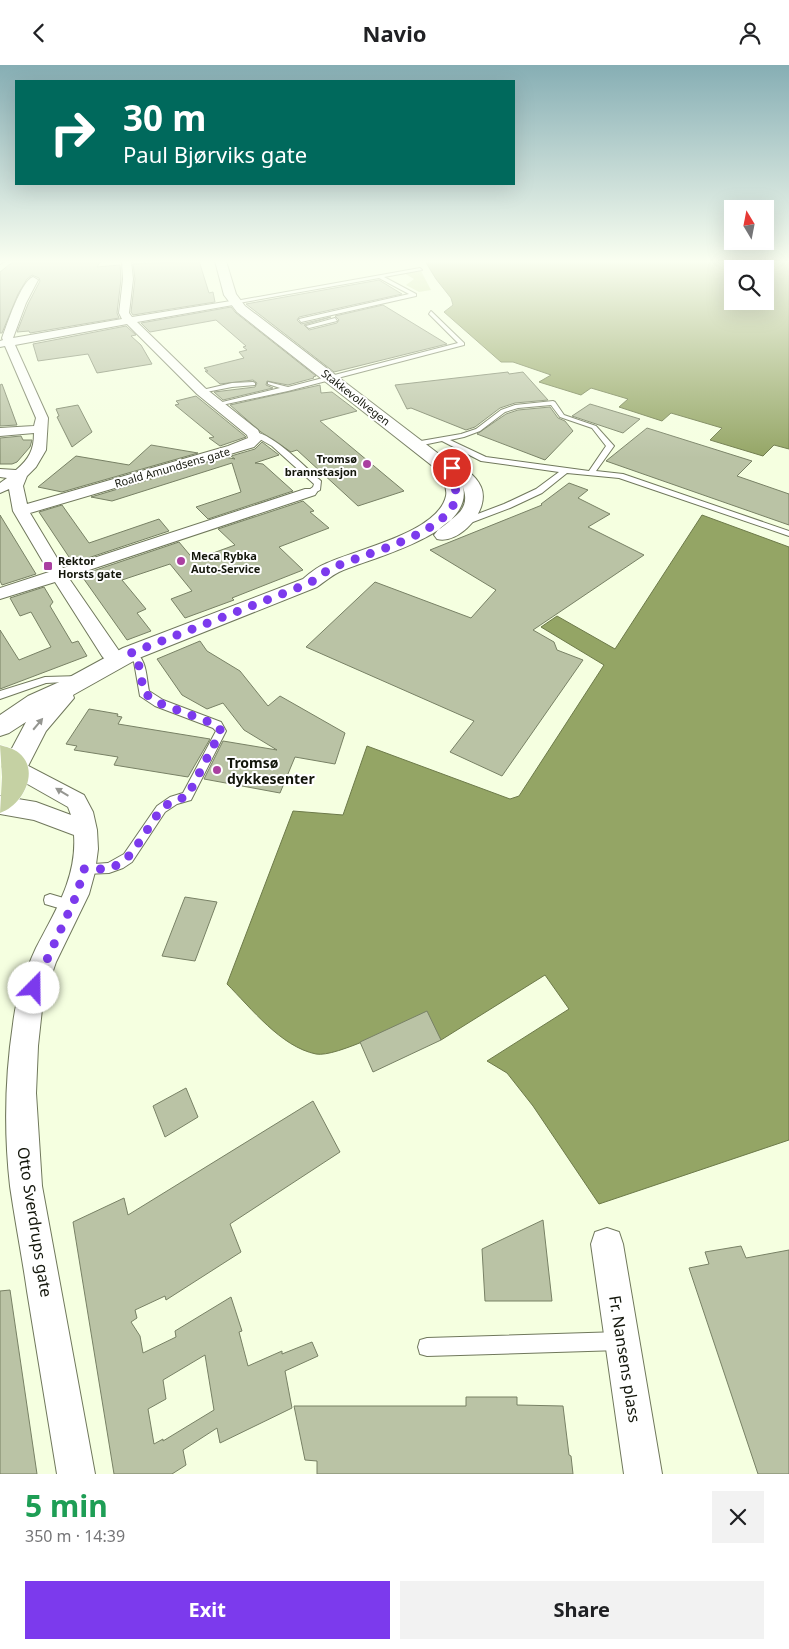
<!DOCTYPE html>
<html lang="en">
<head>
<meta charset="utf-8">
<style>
	:root { --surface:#fff; --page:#f2f2f2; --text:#202124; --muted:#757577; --accent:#7c3aed }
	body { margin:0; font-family:"Noto Sans",sans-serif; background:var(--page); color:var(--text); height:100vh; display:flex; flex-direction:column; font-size:19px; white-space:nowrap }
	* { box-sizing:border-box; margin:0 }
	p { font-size:16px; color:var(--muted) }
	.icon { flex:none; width:28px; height:28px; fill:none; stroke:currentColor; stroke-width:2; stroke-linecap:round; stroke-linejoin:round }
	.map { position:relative; height:1409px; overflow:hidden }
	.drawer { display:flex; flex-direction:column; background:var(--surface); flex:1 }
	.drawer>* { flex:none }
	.hud { position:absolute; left:15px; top:15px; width:500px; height:105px; border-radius:0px; box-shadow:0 5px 20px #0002; background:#00695c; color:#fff; overflow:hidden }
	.needle { width:32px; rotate:350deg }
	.controls { position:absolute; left:724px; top:135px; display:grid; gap:10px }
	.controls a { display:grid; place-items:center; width:50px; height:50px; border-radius:0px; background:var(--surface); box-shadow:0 5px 20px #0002; font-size:25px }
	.pin { position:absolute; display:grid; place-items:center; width:42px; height:42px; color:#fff; margin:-21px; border:2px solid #fff; border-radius:50%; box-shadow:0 1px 5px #0007 }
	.me { position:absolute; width:55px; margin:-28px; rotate:22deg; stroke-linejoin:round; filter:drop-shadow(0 0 4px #0008) }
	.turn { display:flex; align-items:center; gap:18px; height:105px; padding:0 25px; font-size:22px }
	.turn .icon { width:65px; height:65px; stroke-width:2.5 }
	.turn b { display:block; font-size:35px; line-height:42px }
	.round { display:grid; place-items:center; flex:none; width:52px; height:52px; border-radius:0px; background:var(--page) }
	.headline { display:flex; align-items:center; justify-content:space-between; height:85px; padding:0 25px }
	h1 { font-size:30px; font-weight:700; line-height:38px; color:#1e9e55 }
	.cta { display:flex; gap:10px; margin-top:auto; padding:10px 25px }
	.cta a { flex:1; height:58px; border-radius:0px; background:var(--accent); color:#fff; font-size:20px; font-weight:700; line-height:58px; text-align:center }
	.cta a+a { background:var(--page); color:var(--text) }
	header { display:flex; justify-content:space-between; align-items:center; height:65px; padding:0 25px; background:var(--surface); font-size:22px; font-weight:700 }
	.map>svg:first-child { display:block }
	.green { fill:#cadc9d }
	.water { fill:#94a565; stroke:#6d7a4a; fill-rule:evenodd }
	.building { fill:#bac3a5; stroke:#788165; fill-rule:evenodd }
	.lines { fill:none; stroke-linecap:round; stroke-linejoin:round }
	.service-casing { stroke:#70785c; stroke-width:2 }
	.minor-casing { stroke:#70785c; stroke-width:2 }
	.tertiary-casing { stroke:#70785c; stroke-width:2 }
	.primary-casing { stroke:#fff; stroke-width:1 }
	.service { fill:#fff; fill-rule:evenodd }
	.minor { fill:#fff; fill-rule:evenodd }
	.tertiary { fill:#fff; fill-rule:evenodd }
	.primary { fill:#c5d1a3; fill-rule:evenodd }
	.oneway { fill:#959691 }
	.route { stroke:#7c3aed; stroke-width:9; stroke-dasharray:0 16.2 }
	.poi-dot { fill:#aa40a1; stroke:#fff; stroke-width:2 }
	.labels { text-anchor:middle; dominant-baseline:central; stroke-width:4; stroke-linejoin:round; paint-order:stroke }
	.far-street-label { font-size:11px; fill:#13160b; stroke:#fff }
	.far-poi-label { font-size:11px; font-weight:bold; fill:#13160b; stroke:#fff; text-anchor:start }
	.poi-label { font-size:14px; font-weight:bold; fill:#13160b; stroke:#fff; text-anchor:start }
	.near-street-label { font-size:16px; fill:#13160b; stroke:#fff }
</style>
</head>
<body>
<header><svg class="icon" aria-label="back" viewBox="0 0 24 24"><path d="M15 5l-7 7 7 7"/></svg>Navio<svg class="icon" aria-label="person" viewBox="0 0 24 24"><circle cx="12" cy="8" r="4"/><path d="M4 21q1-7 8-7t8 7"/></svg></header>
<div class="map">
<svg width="789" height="1409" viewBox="0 0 789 1409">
	<rect width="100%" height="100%" fill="#f5ffe0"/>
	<path class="green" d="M421 206 431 225 419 227 406 220 414 214 404 208Z"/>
	<path class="water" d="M425 196H789V384L774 380 763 391 710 375 722 363 671 348 662 356 619 342 628 334 591 323 581 330 539 317 551 310 513 297H501L444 247 453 240 451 233 436 214ZM732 204H765V236H732Z
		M702 450 789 482V1075L599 1139 533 1041 507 1008 487 996 569 944 545 910 441 975 426 948C405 957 336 993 316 989 281 982 251 943 227 919L293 746 343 750 367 681 510 734 519 731 604 600 541 562 557 551 615 584Z"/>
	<path class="building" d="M14 196 100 197 97 202 120 200 121 214 117 248 119 253 30 268 29 266 17 267 28 239 40 216 39 213 32 210 27 214 18 229 2 268H0V207Z
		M199 196 209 228 213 227 215 237 133 250 131 247 135 214 133 199Z
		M379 215 402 229 299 252 297 255 301 259 331 252 304 260 309 265 337 258 339 255 335 251 383 240 447 279 334 307 246 239Z
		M231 242 236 248 316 311 313 312 314 313 288 320 267 316 266 320 273 323 223 335 214 327 255 322 257 318 253 315 220 319 205 306H208L204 303 244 293 239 287 247 285 243 282 246 281 216 255 150 267 141 258Z
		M126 261 136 270 131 271 141 280 152 299 97 308 88 289 38 296 33 279Z
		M508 307 509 309 523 307 548 335 515 338 500 343 475 362 466 365 411 343 407 344 395 320Z
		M2 319 17 360 0 361V320Z
		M320 320 321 328 332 327 357 346 320 356 404 426 358 441 297 385 291 387 261 367 230 340Z
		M196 331 245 371 246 372 220 381 209 373 214 372 175 340 179 339 176 336Z
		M590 339 640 354 623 368 572 351Z
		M78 340 92 367 72 382 57 352 59 351 56 344Z
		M550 342 558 353 565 356 573 366 545 395 477 369 506 349 518 345Z
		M647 363 752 396 737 411 789 429V460L606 396Z
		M21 371 23 375H32L30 382 17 397 12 399H0V373Z
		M262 377 279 390 255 398 263 399 293 426 208 454 196 442 241 427 232 398 112 436 91 432 225 392 235 394 231 391 255 384Z
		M151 380 198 388 62 427 38 422 76 391 129 400Z
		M569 418 588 425 578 433 610 449 588 462 644 490 533 565 554 577 557 585 583 595 502 711 450 687 474 656 306 582 375 517 471 553 496 525 430 485 542 440 541 439Z
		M303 436 314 446 310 447 329 463 279 482 303 505 232 533 234 535 185 553 171 534 192 526 170 499 122 515 146 544 137 548 151 566 127 575 81 510 179 477 194 495 235 480 218 464Z
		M62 440 89 478 159 454 169 466 73 498 39 447Z
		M0 450 36 509 2 520 0 516Z
		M44 522 53 537 50 541 72 578 78 576 87 591 0 624V565L19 595 51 582 31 547 20 551 10 533Z
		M200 576 207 586 240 606 268 641 280 631 345 668 335 699 295 692 280 728 204 714 223 676 277 685 244 665 223 638 207 644 182 630 157 594Z
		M89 644 118 649 117 651 122 652 118 659 210 674 188 712 114 700 118 692 74 685 77 681 66 679Z
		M185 832 217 837 195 896 162 891Z
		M427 946 441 975 373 1007 360 977Z
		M186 1023 198 1052 165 1072 153 1041Z
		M313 1036 340 1087 230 1159 241 1187 166 1235 165 1231 135 1245 137 1253 131 1257 140 1271 143 1288 176 1272 175 1266 231 1232 242 1266 239 1267 248 1301 282 1286V1289L312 1277 318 1291 285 1306 292 1343 220 1378 217 1363 183 1385 186 1400 172 1409H114L73 1157 124 1133 128 1150ZM205 1290 214 1345 163 1376V1374L154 1379 148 1344 166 1334 163 1315Z
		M543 1155 552 1236H485L482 1184Z
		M741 1181 746 1193 789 1185V1409H758L689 1203 709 1199 705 1187Z
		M10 1225 37 1409H0V1226Z
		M466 1332H517V1340L563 1341 569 1390 571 1391 573 1409H317V1396L305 1395 294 1341H466Z"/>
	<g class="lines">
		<g class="service-casing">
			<path id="service" d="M0 196H5L0 199Z
				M420 203 422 205 384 212 416 229V231L301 257 299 254 409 229 379 213 233 239 230 237Z
				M431 246 464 278V280L288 326 217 341 214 339 280 323 268 319V317L288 322 458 278 429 249Z
				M335 253 337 256 309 263 306 261Z
				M253 317 255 318V320L232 322 201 328 198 326 232 318Z
				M553 336 555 337 564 350 596 361 614 381 596 406 623 409 789 466V471L619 413 567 408 542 428 510 443 465 460H459V456L504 439 536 424 559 407 481 396 442 376 418 381 414 379 415 377 461 369 476 364 501 345 515 340ZM551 340 560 352 592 363 606 381 589 406 486 392 450 375 464 372 480 366 505 347 518 343Z
				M251 367C270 365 306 403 321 416L320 425 313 429H307L306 427 313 422 314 419 272 381 251 369Z
				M131 585C147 591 146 611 149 626L163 635 221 657 226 666 191 735 177 739 165 747 132 797 123 803 109 808 84 809 80 808 78 804 80 800 108 798 124 789 157 741 170 732 183 728 216 666 213 663 155 641 140 631 134 597 126 588Z
				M80 611 84 612 85 614 84 616 46 618 0 634V626L45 612Z
				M50 829 77 837 78 841 77 845 72 847 45 839 44 835 45 831Z
				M620 1267 627 1269 629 1276 627 1283 620 1285 427 1291 420 1289 418 1282 420 1275 427 1273Z"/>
		</g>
		<g class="minor-casing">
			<path id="minor" d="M122 196H131L133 214 129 248 132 252 237 235 238 237 233 240 137 257 205 323 258 365 262 374 254 382 30 448 63 503 305 424H315L317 427 315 430 68 512 126 596 124 600C113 603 109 599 102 591L55 517 0 534V523L49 507 13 446 9 424 0 428V418L7 413 0 412V404L16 405C29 394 34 385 34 368L0 371V363L34 361 36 353 5 281 0 282V276L3 275 2 273C7 260 21 216 33 212L38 215 26 238 13 273 122 254 119 248 123 214ZM127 259 197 329 247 370 248 373 228 381 27 439 23 421 27 411 36 402 46 385 48 353 15 280Z
				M15 694 84 730 93 747 97 765 98 784 95 807 89 829 56 897 43 935 38 981 36 1028 42 1121 95 1409H57C47 1348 37 1287 27 1226 22 1191 15 1156 10 1121 4 1068 5 1012 13 959 16 932 25 907 36 883 55 846 77 813 74 770L34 755 0 749V731L36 737 71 750 68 742 8 708 4 702 8 696Z
				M607 1163 619 1167 623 1179 662 1409H624L591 1179 595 1167Z"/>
		</g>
		<g class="tertiary-casing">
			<path id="tertiary" d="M215 196H226L236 229 245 241 448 396C462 402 475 408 481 422 491 445 459 480 437 474L434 470C446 453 473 450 463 422 474 469 370 493 339 507 331 511 324 517 317 522L139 593 73 630 74 633 46 666 24 709 15 712 6 709 2 702 26 657 9 668 0 671V650L28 631 66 614 123 583 303 514C310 508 317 502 325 499 356 484 438 468 446 431 448 421 440 411 435 403L237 247 224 230Z"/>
		</g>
		<g class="primary-casing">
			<path id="primary" d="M0 680C6 682 13 683 19 688 41 706 22 741 0 748L2 712Z"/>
		</g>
		<use href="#service" class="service"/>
		<use href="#minor" class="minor"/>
		<use href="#tertiary" class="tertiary"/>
		<use href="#primary" class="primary"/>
	</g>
	<defs><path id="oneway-solid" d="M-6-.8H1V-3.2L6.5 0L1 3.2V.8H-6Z" transform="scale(1.25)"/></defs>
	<g class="oneway">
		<use href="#oneway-solid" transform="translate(38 659) rotate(-50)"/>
		<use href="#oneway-solid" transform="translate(62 727) rotate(-149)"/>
	</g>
	<linearGradient id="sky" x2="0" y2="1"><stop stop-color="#86aeb4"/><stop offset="0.5" stop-color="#fafff1"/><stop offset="1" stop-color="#fafff1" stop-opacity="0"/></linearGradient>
	<rect width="789" height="393" fill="url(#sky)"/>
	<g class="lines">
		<path class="route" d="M34 923 77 829 84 804H109L119 799 128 792 138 779 161 744 174 735 187 732 221 666 217 660 159 638 144 628 138 596 131 588 310 518C317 513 324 507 332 503 362 489 452 468 456 431 457 419 447 410 442 400L452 403"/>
	</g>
	<g class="poi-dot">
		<circle cx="367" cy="399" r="5"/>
		<circle cx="181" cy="496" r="5"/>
		<rect x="43" y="496" width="10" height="10" rx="2.5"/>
		<circle cx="217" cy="705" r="5"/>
	</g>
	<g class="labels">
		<g class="far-street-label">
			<text transform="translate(356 332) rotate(38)">Stakkevollvegen</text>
			<text transform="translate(172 402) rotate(-16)">Roald Amundsens gate</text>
		</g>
		<g class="far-poi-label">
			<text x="357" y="393" text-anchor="end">Tromsø<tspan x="357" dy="13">brannstasjon</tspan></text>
			<text x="191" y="490">Meca Rybka<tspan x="191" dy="13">Auto-Service</tspan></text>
			<text x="58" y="495">Rektor<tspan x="58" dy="13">Horsts gate</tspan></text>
		</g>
		<g class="poi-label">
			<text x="227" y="697">Tromsø<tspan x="227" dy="16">dykkesenter</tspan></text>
		</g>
		<g class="near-street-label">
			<text transform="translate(35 1157) rotate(81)">Otto Sverdrups gate</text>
			<text transform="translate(625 1294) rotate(81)">Fr. Nansens plass</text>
		</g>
	</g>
</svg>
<div class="controls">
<a><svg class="needle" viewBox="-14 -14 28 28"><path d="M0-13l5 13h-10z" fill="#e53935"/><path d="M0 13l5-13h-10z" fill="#757577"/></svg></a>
<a><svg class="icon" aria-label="search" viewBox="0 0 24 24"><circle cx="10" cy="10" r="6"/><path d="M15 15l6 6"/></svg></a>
</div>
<div class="pin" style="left:452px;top:403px;background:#d93025"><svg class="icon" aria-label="arrive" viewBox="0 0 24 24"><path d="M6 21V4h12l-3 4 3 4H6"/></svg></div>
<svg class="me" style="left:34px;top:923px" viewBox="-20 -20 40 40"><circle r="19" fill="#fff"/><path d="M0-13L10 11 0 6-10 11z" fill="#7c3aed"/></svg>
<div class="hud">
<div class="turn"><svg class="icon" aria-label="right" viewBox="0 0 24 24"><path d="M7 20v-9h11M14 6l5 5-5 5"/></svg><div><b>30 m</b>Paul Bjørviks gate</div></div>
</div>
</div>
<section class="drawer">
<div class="headline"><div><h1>5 min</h1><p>350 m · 14:39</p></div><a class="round"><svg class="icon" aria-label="close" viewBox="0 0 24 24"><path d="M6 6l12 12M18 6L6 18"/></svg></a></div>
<div class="cta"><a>Exit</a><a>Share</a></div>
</section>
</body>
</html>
